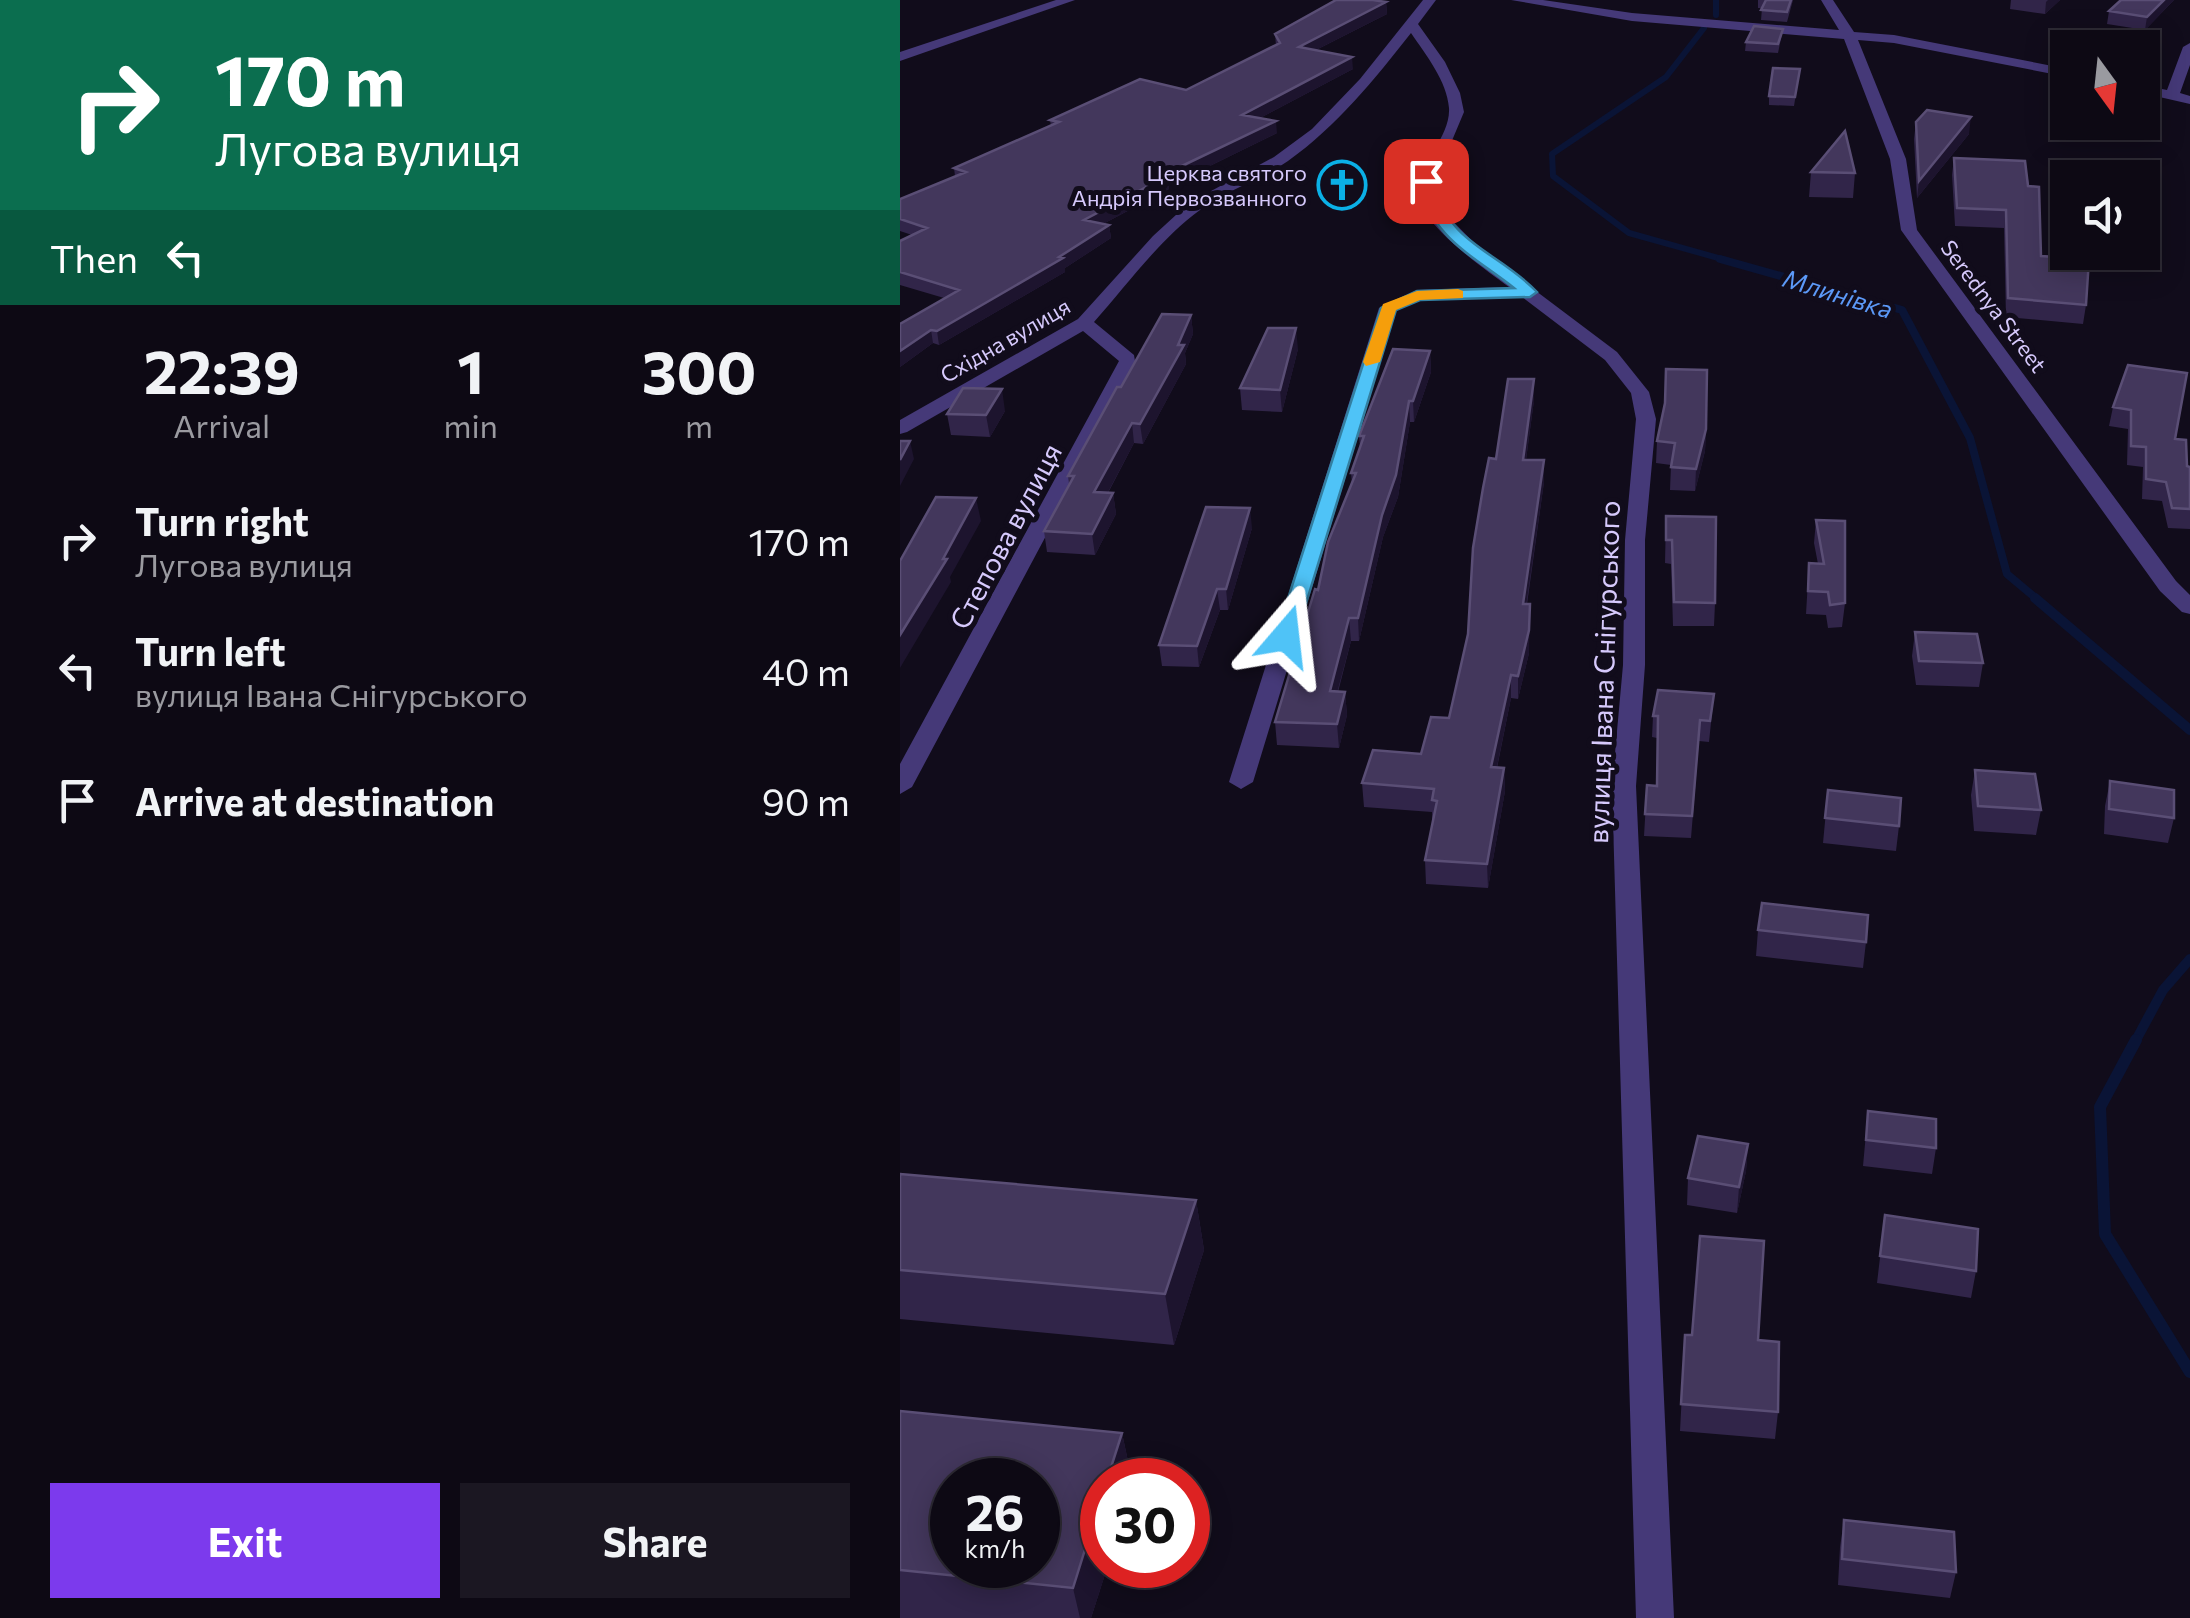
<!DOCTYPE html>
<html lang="en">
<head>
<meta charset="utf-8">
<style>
	:root { --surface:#0d0914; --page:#1b1722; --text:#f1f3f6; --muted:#9a9aa0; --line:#2d2a34; --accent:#7c3aed }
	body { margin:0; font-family:Commissioner,sans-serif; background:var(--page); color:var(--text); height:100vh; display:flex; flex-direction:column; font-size:38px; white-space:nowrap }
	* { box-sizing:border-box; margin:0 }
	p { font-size:32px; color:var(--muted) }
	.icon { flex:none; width:55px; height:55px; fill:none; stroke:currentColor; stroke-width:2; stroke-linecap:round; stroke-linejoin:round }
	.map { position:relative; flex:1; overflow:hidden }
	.side { display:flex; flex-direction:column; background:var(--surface); width:900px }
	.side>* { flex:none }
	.guide { background:#0b6e4f; color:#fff; overflow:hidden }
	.needle { width:65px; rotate:165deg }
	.buttons { position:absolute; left:1150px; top:30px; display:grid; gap:20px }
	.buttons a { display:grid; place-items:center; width:110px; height:110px; border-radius:0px; background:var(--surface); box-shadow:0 5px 25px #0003,0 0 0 2px var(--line); font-size:50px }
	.speed { position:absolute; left:30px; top:1458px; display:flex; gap:20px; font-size:50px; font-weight:700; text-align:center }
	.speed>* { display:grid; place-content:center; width:130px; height:130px; border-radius:50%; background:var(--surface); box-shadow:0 5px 25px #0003,0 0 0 2px var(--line); line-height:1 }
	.speed small { font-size:25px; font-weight:400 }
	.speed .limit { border:15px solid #d22; background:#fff; color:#111 }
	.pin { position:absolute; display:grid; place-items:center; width:85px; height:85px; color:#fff; margin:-42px; border-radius:20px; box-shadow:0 5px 15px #0006 }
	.me { position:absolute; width:110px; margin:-55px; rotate:17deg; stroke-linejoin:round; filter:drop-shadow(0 0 8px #0008) }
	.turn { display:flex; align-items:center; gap:35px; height:210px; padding:0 50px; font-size:45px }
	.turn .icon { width:130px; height:130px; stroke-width:2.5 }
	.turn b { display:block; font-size:70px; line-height:85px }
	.then { display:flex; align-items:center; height:95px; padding:0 50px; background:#0003; gap:20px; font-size:38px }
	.eta { display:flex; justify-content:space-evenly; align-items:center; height:170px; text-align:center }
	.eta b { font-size:60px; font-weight:700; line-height:70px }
	.button { display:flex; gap:20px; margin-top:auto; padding:20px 50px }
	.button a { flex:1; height:115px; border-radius:0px; background:var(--accent); color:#fff; font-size:40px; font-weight:700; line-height:115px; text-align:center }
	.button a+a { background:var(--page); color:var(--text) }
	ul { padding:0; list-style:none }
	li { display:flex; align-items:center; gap:30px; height:130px; padding:0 50px }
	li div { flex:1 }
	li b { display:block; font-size:38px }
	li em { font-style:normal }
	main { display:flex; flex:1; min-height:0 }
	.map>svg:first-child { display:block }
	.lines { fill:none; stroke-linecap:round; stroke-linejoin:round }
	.stream-far3 { stroke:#0a1436; stroke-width:6 }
	.stream-far2 { stroke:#0a1436; stroke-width:8 }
	.stream-far1 { stroke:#0a1436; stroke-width:10 }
	.stream { stroke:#0a1436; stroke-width:12 }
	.street { fill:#453978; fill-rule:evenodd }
	.wall { fill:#312549 }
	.shaded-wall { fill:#1d142e }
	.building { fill:#43375c; stroke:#5a4e75; stroke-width:2.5; fill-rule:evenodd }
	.route { fill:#4fc3f7; stroke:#337fa1; stroke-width:2.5 }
	.slow { fill:#f59e0b }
	.labels { text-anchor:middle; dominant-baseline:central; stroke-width:10; stroke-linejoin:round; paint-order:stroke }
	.far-poi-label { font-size:22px; fill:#d6c9fc; stroke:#110c1b; text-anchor:end }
	.far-street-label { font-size:22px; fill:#d6c9fc; stroke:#110c1b }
	.far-water-label { font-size:25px; font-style:italic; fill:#5c99f7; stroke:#110c1b }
	.street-label { font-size:28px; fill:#d6c9fc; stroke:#110c1b }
</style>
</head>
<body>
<main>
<section class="side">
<div class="guide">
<div class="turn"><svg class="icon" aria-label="right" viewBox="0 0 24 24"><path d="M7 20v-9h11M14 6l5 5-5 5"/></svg><div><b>170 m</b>Лугова вулиця</div></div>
<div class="then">Then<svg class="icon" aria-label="left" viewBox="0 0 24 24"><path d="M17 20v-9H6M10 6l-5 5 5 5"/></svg></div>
</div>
<div class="eta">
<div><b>22:39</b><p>Arrival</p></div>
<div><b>1</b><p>min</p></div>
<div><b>300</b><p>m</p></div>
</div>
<ul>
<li><svg class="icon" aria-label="right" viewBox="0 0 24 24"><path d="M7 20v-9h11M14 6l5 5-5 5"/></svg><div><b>Turn right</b><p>Лугова вулиця</p></div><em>170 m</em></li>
<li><svg class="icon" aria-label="left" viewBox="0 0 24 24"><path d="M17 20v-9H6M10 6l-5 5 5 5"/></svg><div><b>Turn left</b><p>вулиця Івана Снігурського</p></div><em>40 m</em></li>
<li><svg class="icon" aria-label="arrive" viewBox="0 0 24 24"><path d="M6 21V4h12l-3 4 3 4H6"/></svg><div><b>Arrive at destination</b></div><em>90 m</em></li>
</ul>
<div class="button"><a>Exit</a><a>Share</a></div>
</section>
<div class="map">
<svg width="1290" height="1618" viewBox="0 0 1290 1618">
	<rect width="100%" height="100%" fill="#110c1b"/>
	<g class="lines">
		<path class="stream-far3" d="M816 0V15
			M804 28 766 77 652 154 653 176 729 233 829 261"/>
		<path class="stream-far2" d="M820 259 1002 310 1070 438 1107 574 1138 600"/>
		<path class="stream-far1" d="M1135 598 1290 730
			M1235 1042 1263 990 1290 959"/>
		<path class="stream" d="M1236 1040 1200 1107 1205 1234 1290 1372"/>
		<path class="street" d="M156 0H175L0 61V52Z
			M523 0H536L518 24 545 62 560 93 564 112 535 181 540 208 579 248 717 352 749 392 756 419 745 540V665L736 786 774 1618H736L712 786 723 665 725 540 736 419 731 393 705 360 622 297 520 300 496 311 353 782 341 789 329 782 479 308 517 290 609 287C587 271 535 234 524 209 506 170 551 143 549 108 547 81 526 55 511 33 474 80 437 126 388 161 360 180 327 190 300 210 259 240 227 285 194 322L234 355 236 367 12 787 0 794V764L219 361 183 331 7 432 0 434V420L178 319 253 236 289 203 374 157 412 129 460 79Z
			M611 0H643L732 13 939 30 921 0H933L954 32 994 35 1168 69V77L994 43 958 40 1006 159 1017 230 1276 581 1290 595V614L1282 612 1260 591 1001 230 990 159 944 39 732 21Z
			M1290 43V65L1280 93 1290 96V104L1242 93V85L1267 90 1283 47Z"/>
	</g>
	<path class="wall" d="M858 0H893L887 22 861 20 862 8H858Z
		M1111 0H1160L1145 14 1110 9Z
		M1221 0H1274L1245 30 1207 24 1209 11Z
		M486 2 487 14 416 50 453 69 360 118 377 133 269 186V189L203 224 209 225 211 238 165 268V272L39 345 33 343 0 367V324L44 298 0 285V241L12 235 0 231V199L55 176 54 168 151 126 150 120 286 90 376 46 375 34Z
		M883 29 878 53 845 51 846 42Z
		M900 69 894 106 869 105V96Z
		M1016 122 1069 134 1017 198 1014 139Z
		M1054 158 1125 161 1141 256 1186 305 1183 324 1106 317 1104 228 1055 226 1052 175Z
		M911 172 955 173 953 198 909 197Z
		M291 315 293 334 285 353 286 364 243 444 234 443 208 493H213L216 514 195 555 147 552 144 531 169 484 168 476 221 387Z
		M398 349 382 412 342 410 340 388Z
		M530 351 531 372 514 422H510L498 497 483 537 459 641H451L438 692H445L447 715 439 748 377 745 375 722 452 484 451 473 460 447 459 436Z
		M1228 365 1275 439 1287 466 1290 467V529L1268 528 1262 501 1242 499 1243 467 1227 465 1228 429 1209 426 1213 407Z
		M634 400 626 460 644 482 627 604 629 653 618 699 611 698 597 768H604L605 791 588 888 526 884 525 860 532 823V812L464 807 462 783 521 754 549 718 568 634Z
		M105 411 90 437 51 435 47 414Z
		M806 429 805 451 795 491 770 490 771 465 756 463 757 441Z
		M766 516 815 603 814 626H773L771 564 765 563Z
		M916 520 945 603 942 627 928 628 926 615 906 614 909 563 918 564 914 543Z
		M352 528 328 610H320L299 667 262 666 259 645Z
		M1015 632 1083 663 1079 687 1016 685 1012 656Z
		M814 694 809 742 799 741 791 838 744 836 747 785 757 786V738L752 737 753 716Z
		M1075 770 1141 810 1136 835 1074 831 1071 795Z
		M1210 781 1274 818 1268 843 1204 834 1205 806Z
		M928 790 999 826 996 851 923 843Z
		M858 930 966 942 963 968 856 956Z
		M968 1111 1036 1148 1032 1174 963 1166Z
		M848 1144 846 1171 837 1213 787 1205 788 1178Z
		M0 1174 296 1200 304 1250 274 1345 0 1319Z
		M985 1215 1076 1271 1071 1298 977 1283Z
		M785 1335 858 1340 878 1412 875 1439 780 1431Z
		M0 1411 222 1433 232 1480H202V1565H208L191 1618H0Z
		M944 1520 1056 1572 1050 1598 938 1585 940 1547Z"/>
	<path class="shaded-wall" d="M1148 0H1160L1145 14 1146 2Z
		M1264 0H1274L1245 30 1247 17Z
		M486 2 487 14 400 58 399 47Z
		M452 57 453 69 343 127 342 115Z
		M1071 117 1069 134 1017 198 1019 181Z
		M376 121 377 133 269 186V189L186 233 184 220 263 175Z
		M209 225 211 238 165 268V272L39 345 37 331Z
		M291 315 293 334 285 353 286 364 243 444 240 424Z
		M396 328 398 349 382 412 380 390Z
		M31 330 33 343 0 367V351Z
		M530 351 531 372 514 422 513 401Z
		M634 379V400L623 481V460Z
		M102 389 105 411 90 437 86 415Z
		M509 401 510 422 498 497 483 537 459 641 458 618Z
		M232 423 234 443 197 513 194 492Z
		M806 429 805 451 795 491 796 469Z
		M10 441 14 459 0 486V460Z
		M644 460V482L623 627V604Z
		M213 493 216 514 195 555 192 534Z
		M76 498 81 521 50 577 51 582 0 668V635Z
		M350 508 352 528 328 610 326 589Z
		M317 589 320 610 299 667 297 646Z
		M630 604 629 653 618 699V676Z
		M449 618 451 641 431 715 430 691Z
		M611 675V698L592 791 591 767Z
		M445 692 447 715 439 748 437 724Z
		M604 768 605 791 588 888 587 864Z
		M848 1144 846 1171 837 1213 839 1187Z
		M296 1200 304 1250 274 1345 265 1294Z
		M222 1433 232 1480H207Z
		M202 1495V1565H208L191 1618H180L173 1588Z"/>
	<path class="building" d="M436 0H473L486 2 399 47 452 57 342 115 376 121 263 175 267 176 184 220 209 225 159 257 163 258 37 331 31 330 0 351V324L59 290 0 272V241L27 228 0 219V199L66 172 54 168 159 122 150 120 240 79 286 90 380 43 375 34Z
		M866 0H891L887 12 861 10Z
		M1221 0H1264L1247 17 1209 11Z
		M854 26 883 29 878 44 846 42Z
		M873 68 900 69 895 97 869 96Z
		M1027 110 1071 117 1019 181 1016 122Z
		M945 131 955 173 911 172Z
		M1054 158 1125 161 1128 186 1139 187 1141 256 1189 259 1186 305 1108 298 1106 210 1057 208Z
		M262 314 291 315 278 345H284L240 424 232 423 194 492 213 493 192 534 144 531 174 476H168L217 387H221Z
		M368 328H396L380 390 340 388Z
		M493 349 530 351 513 401H509L496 475 482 515 458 618H449L430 691 445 692 437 724 375 722 415 589 418 590 428 542 456 473H451L464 436H459Z
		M1228 365 1287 373 1275 439 1286 440 1287 466 1290 467V509L1272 508 1266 482 1246 479V447L1231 446V410L1213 407Z
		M766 369 807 370 806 429 796 469 771 467 775 443 757 441 765 403Z
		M608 379H634L623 460H644L623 604H630L629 630 618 676 611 675 591 767 604 768 587 864 525 860 537 801 532 800 534 789 462 783 473 750 521 754 531 717 549 718 568 634 573 548 583 488 589 458 596 459Z
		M63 388 102 389 86 415 47 414Z
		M0 441H10L0 460Z
		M36 497 76 498 43 559H47L0 635V561Z
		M306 507 350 508 326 589H317L297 646 259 645Z
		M766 516 816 517 815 603 774 602 772 540H766Z
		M916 520 945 521V603L930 605 928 592 908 591 909 563 924 564Z
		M1015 632 1077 634 1083 663 1019 661Z
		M758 690 814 694 810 721 800 720 792 816 745 814 747 785 757 786 758 716H753Z
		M1075 770 1135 774 1141 810 1078 806Z
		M1210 781 1274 790V818L1209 809Z
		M928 790 1001 798 999 826 925 818Z
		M862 903 968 915 966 942 858 930Z
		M968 1111 1036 1119V1148L966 1140Z
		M798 1136 848 1144 839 1187 788 1178Z
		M0 1174 296 1200 265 1294 0 1270Z
		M985 1215 1078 1229 1076 1271 980 1256Z
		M800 1236 864 1241 858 1340 879 1342 878 1412 781 1404 785 1335H792Z
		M0 1411 222 1433 207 1480H202V1495L173 1588 0 1570ZM52 1480H138V1565H52Z
		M944 1520 1054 1532 1056 1572 942 1559Z"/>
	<path class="route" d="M526 177 534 181C547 245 597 250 637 292L630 297 520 300 496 310 396 636 386 642 379 640 376 636 481 308 517 291 614 288C572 255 530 237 519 181Z"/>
	<path class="slow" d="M558 289 563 291V298L520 300 496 310 480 362 466 366 463 362 483 304 517 291Z"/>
	<defs>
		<g id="church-ring" transform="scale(2.5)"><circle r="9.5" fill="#110c1b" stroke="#0bb0e6" stroke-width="1.5"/><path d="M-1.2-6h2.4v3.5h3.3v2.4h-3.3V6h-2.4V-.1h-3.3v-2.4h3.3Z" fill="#0bb0e6"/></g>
	</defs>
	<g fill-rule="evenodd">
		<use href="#church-ring" x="442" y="185"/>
	</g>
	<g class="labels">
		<g class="far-poi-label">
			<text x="407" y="172">Церква святого<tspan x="407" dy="25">Андрія Первозванного</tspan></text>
		</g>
		<g class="far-street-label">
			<text transform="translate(1094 306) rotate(53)">Serednya Street</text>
			<text transform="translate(105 340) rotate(-30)">Східна вулиця</text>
		</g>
		<g class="far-water-label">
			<text transform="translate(938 293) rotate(17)">Млинівка</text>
		</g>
		<g class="street-label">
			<text transform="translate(105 536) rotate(-62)">Степова вулиця</text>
			<text transform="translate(703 672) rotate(-88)">вулиця Івана Снігурського</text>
		</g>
	</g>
</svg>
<div class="buttons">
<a><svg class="needle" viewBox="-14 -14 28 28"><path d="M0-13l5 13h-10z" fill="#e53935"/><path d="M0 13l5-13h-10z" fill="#9a9aa0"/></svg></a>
<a><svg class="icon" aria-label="sound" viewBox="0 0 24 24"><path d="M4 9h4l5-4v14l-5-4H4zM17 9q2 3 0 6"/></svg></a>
</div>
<div class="speed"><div>26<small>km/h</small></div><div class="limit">30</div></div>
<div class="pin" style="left:526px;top:181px;background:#d93025"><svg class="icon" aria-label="arrive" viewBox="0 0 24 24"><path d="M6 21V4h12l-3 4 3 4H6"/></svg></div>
<svg class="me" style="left:386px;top:636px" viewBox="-20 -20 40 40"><path d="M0-17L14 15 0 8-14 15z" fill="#4fc3f7" stroke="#fff" stroke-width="4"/></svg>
</div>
</main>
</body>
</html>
